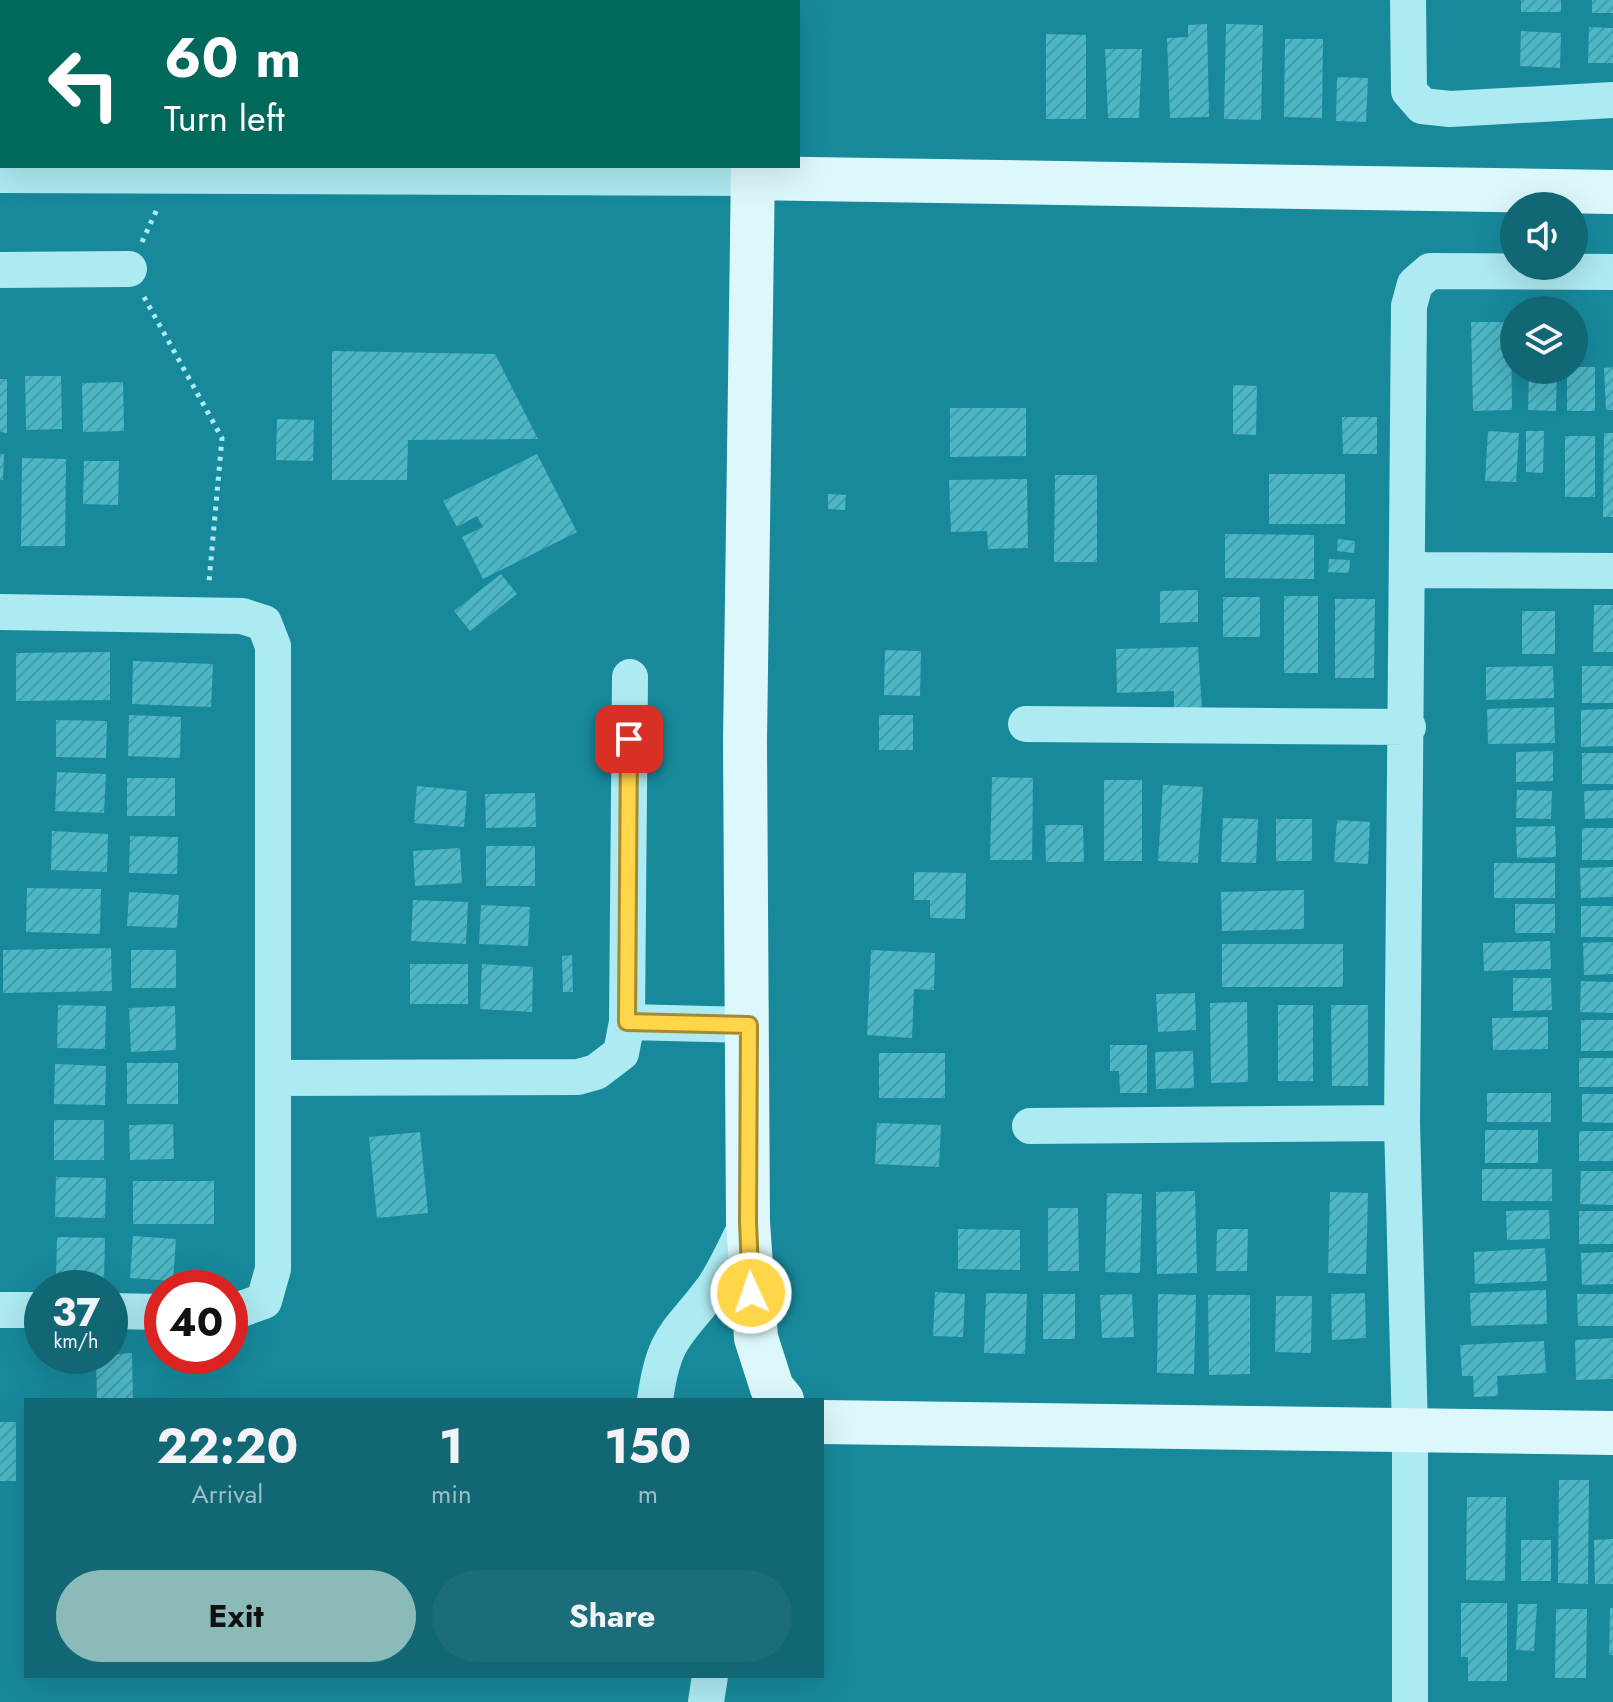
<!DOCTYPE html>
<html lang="en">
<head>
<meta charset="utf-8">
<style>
	:root { --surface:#116774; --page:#1a6d79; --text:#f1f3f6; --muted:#9cbec5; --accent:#8bbbb9 }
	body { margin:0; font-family:Jost,sans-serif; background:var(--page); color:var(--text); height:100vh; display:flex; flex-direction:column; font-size:30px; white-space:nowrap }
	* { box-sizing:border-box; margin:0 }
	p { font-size:26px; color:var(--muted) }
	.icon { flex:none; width:44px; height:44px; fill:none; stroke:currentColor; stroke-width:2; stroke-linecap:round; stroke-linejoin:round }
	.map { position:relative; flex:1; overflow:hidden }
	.sheet { position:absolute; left:24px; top:1398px; width:800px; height:280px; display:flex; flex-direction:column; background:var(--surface); border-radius:0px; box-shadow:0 8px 32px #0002 }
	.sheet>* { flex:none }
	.hud { position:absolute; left:0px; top:0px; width:800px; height:168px; box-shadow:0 8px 32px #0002; background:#00695c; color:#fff; overflow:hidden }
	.controls { position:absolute; left:1500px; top:192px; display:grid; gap:16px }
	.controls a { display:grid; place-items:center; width:88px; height:88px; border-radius:50%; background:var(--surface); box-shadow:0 8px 32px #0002; font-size:40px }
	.speed { position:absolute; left:24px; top:1270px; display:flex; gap:16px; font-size:40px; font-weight:700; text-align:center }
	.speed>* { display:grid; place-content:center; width:104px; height:104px; border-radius:50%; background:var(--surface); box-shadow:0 8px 32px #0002; line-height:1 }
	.speed small { font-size:20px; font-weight:400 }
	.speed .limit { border:12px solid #d22; background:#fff; color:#111 }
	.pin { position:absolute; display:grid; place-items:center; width:68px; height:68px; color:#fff; margin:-34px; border-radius:16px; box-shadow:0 4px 12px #0006 }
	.me { position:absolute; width:88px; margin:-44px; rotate:357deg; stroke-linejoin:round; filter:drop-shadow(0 0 6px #0008) }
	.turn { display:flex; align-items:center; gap:28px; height:168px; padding:0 32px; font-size:36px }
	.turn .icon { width:104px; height:104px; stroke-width:2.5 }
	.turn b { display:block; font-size:56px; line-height:68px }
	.eta { display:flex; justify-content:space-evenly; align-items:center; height:136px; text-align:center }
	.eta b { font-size:48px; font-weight:700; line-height:56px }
	.action { display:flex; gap:16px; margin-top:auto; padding:16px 32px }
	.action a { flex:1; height:92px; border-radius:48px; background:var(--accent); color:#111; font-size:32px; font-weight:700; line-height:92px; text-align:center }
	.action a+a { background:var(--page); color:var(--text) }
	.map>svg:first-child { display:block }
	.building { fill:url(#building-hatch) }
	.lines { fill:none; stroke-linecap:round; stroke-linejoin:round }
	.path { stroke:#adeaf2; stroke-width:5; stroke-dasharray:4 6; stroke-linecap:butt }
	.street { stroke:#adeaf2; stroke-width:36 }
	.secondary { stroke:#dcf8fc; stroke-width:44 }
	.route-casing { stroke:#a68a30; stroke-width:20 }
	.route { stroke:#ffd54a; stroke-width:14 }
</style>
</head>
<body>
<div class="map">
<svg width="1613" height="1702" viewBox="0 0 1613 1702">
	<defs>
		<pattern id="building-hatch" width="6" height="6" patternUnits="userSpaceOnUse" patternTransform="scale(2)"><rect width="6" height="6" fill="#4db7c6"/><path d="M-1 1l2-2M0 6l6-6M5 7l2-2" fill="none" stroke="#429ca9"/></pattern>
	</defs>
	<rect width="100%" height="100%" fill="#17899b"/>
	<path class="building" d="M1521 0H1561V12H1521Z
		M1592 0H1613V13H1592Z
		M1207 24 1209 117 1170 118 1167 38 1188 37V25Z
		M1226 24 1263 25 1261 120 1224 119Z
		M1589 27 1613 28V63H1588Z
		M1521 31 1561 33 1560 68 1520 66Z
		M1046 34 1086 35V119H1046Z
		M1285 39H1323L1322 118 1284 117Z
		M1105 49H1142L1139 118H1108Z
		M1337 77 1368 78 1366 122 1336 121Z
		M1471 322H1511L1512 410 1473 411Z
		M332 351 495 354 538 439 408 440 407 480H332Z
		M1574 367H1595V411H1567V370H1574Z
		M1613 367V410H1606L1604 368Z
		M1529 371 1557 372 1556 411 1528 410Z
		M25 376H61L62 429 26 430Z
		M0 379H7V433L0 432Z
		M123 382 124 431 83 432 82 383Z
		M1233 385 1257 386 1256 435 1233 434Z
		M950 408H1026V456L950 457Z
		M1342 417H1377V454H1343Z
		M277 419 314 420 313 461 276 460Z
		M1488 431 1519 433 1516 482 1485 481Z
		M1526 431H1544L1543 473 1526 472Z
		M1604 433H1613V517H1603Z
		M1565 436H1595V497H1565Z
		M0 454H4L3 480H0Z
		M537 454 577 532 483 579 462 537 483 527 477 516 457 527 443 501Z
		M22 458 66 459 65 546H21Z
		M84 461H119L118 505 83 504Z
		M1269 474H1345V524H1269Z
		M1055 475H1097V562H1054Z
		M1027 479 1028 548 988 549 987 531 951 532 949 480Z
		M828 494 846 495 845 510 828 509Z
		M1225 534 1314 535V579L1225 578Z
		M1338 539 1355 541 1354 553 1337 551Z
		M1329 559 1350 560 1349 573 1328 572Z
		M501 574 517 594 470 631 454 611Z
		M1198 590V622L1160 623V591Z
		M1284 596H1318V673H1284Z
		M1223 597H1260V637H1223Z
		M1335 599H1375L1374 678H1335Z
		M1594 605H1613V652H1593Z
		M1522 611H1555V654H1522Z
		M1198 647 1202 709H1174V691L1117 693 1116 649Z
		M885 650 921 651 920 696 884 695Z
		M110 652V700L16 701V653Z
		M133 661 213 664 211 707 132 704Z
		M1553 666 1554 698 1486 700V667Z
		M1582 666H1613V703H1582Z
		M1554 707 1555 743 1488 744 1487 709Z
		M1613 709V746L1581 747V710Z
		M129 715 181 717 180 758 128 756Z
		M879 715H913V750H879Z
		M56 720 107 721 106 758 56 757Z
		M1553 751V781L1516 782V752Z
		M1582 753H1613V784H1582Z
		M57 772 106 774 104 813 55 811Z
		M992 777 1033 778 1032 860H990Z
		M127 778H175V816H127Z
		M1104 780H1142V861H1104Z
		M1163 785 1203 787 1198 863 1158 861Z
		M417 786 467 791 464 827 414 823Z
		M1517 790 1552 791 1551 819 1516 818Z
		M1613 790V818L1585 819 1584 791Z
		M535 793 536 827 486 828 485 794Z
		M1223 818 1258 819 1256 863 1221 862Z
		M1276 819H1312V861H1276Z
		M1337 820 1370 822 1368 864 1334 862Z
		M1045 825H1083L1084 862H1046Z
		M1555 826 1556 857 1517 858 1516 827Z
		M1582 828H1613V860H1582Z
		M52 831 108 834 107 872 51 870Z
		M130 836 178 837 177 874 129 873Z
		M486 846H535V886H486Z
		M460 848 462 883 415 886 413 851Z
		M1494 863H1555V898H1494Z
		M1613 867V897L1581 898 1580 868Z
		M914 872 966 873 965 919 930 918V900H914Z
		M27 888 101 889 100 934 26 932Z
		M1304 890V929L1222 931 1221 892Z
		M129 892 179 895 177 928 127 926Z
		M413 900 468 902 466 944 411 941Z
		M1515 904H1555V933H1515Z
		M481 905 530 907 528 946 479 944Z
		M1581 906H1613V937H1581Z
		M1550 941 1551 969 1484 971 1483 943Z
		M1613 942V974L1584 975 1583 943Z
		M1222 944H1343V987H1222Z
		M111 948 112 991 3 993V950Z
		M131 950H176V988H131Z
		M871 950 935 953 934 990 914 989 912 1038 867 1035Z
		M572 955 573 992H563L562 956Z
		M410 964H468V1004H410Z
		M482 964 533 967 532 1012 480 1009Z
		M1513 978H1551L1552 1010 1513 1011Z
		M1581 981 1613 982V1013L1580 1012Z
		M1195 993 1196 1030 1158 1032 1156 994Z
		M1247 1002 1248 1082 1211 1083 1210 1003Z
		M58 1005 106 1006 105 1049 57 1048Z
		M1278 1005H1313V1081H1278Z
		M1331 1005H1368V1086H1332Z
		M175 1006 176 1050 131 1052 129 1008Z
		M1548 1017V1049L1493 1050 1492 1018Z
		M1581 1020H1613V1051H1581Z
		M1110 1045H1147V1093H1120L1119 1071H1110Z
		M1193 1051 1194 1088 1156 1089 1155 1052Z
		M879 1053H945V1098H879Z
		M1579 1058H1613V1087H1579Z
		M127 1063H178V1104H127Z
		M55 1064 106 1066 105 1105 54 1104Z
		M1487 1093H1551V1122H1487Z
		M1582 1094H1613V1123L1582 1122Z
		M54 1120H104V1160H54Z
		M877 1123 941 1125 939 1167 875 1164Z
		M173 1124 174 1159 130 1160 129 1125Z
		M1485 1130H1538V1163H1485Z
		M1579 1131H1613V1161H1579Z
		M420 1132 428 1213 377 1218 369 1137Z
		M1482 1169H1552V1201H1482Z
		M1581 1171H1613V1205L1580 1204Z
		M56 1177 106 1178 105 1218 55 1217Z
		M133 1181H214V1224H133Z
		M1195 1191 1197 1273 1157 1274 1156 1192Z
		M1330 1192 1368 1193 1366 1274 1328 1273Z
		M1107 1193 1142 1194 1140 1273 1105 1272Z
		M1048 1208H1078L1079 1271H1048Z
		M1549 1210 1550 1239 1507 1240 1506 1211Z
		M1579 1211H1613V1244H1579Z
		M958 1229 1020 1230V1270L958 1269Z
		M1217 1229H1248L1247 1271H1216Z
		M133 1236 176 1239 173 1281 130 1278Z
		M57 1237 105 1238 104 1280 56 1279Z
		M1545 1248 1547 1281 1475 1284 1474 1252Z
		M1613 1252V1284L1582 1285 1581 1253Z
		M1546 1290 1547 1324 1471 1326 1470 1293Z
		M935 1292 965 1294 963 1337 933 1336Z
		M986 1293 1027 1294 1025 1354 984 1353Z
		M1365 1293 1366 1338 1332 1340 1331 1294Z
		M1043 1294H1075V1339H1043Z
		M1132 1294 1134 1337 1102 1338 1100 1295Z
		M1158 1294 1196 1295 1194 1374 1157 1373Z
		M1577 1294H1613V1326H1578Z
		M1208 1295H1250V1374L1209 1375Z
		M1276 1296H1312L1311 1353 1275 1352Z
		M1613 1338V1379L1576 1380 1575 1340Z
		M1544 1341 1546 1373 1497 1376 1498 1396 1474 1397 1473 1376H1462L1460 1345Z
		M132 1353 133 1400H97L96 1356Z
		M0 1422H16V1481H0Z
		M1559 1480H1589L1588 1584 1558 1583Z
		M1467 1497H1506L1505 1581 1466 1580Z
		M1613 1539V1584H1595L1594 1540Z
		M1521 1540H1551V1581H1521Z
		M1461 1603H1507V1681H1468V1657H1461Z
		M1518 1604H1537L1534 1651 1516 1650Z
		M1610 1608H1613V1655H1609Z
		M1556 1609H1587L1586 1678H1555Z"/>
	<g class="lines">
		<path class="path" d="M142 242 158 207
			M144 297 222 438 209 582"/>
		<path class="street" d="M1408 0 1409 91 1422 106 1450 109 1613 100
			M0 175 753 178
			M0 270 129 269
			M1407 570 1613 571
			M0 612 242 616 264 623 273 646V1269L264 1301 230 1313
			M1026 724 1408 727
			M627 1022 630 677
			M274 1078 578 1077 596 1072 621 1053 627 1022 749 1025
			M1030 1126 1402 1123
			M0 1310H42
			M110 1311 162 1312
			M655 1400C664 1335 677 1336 713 1288 727 1268 737 1243 748 1222
			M706 1702 710 1676
			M1410 1702V1430L1402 1123 1409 306 1415 284 1430 271 1613 272"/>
		<path class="secondary" d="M751 0V2
			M753 166 745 742 748 1222 756 1338 772 1388 782 1400
			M753 178 1613 192
			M822 1422 1613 1433"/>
	</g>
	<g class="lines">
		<g class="route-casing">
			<path id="route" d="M629 739 627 1022 749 1025 748 1222 751 1293"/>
		</g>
		<use href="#route" class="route"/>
	</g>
</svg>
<div class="controls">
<a><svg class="icon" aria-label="sound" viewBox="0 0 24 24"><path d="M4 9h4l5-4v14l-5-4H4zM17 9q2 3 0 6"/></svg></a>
<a><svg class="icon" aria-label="layers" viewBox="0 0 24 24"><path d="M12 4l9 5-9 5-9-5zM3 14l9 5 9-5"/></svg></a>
</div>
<div class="speed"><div>37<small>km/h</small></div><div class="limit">40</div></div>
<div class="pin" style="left:629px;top:739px;background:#d93025"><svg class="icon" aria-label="arrive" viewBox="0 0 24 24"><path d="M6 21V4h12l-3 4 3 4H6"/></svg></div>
<svg class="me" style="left:751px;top:1293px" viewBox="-20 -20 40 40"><circle r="17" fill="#ffd54a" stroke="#fff" stroke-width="3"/><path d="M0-11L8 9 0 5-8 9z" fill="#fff"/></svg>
<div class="hud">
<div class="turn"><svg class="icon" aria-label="left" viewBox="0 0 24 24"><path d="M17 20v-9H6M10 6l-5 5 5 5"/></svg><div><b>60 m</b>Turn left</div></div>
</div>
<section class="sheet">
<div class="eta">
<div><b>22:20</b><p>Arrival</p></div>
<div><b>1</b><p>min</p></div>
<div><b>150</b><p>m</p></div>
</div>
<div class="action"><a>Exit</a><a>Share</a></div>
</section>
</div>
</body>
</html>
